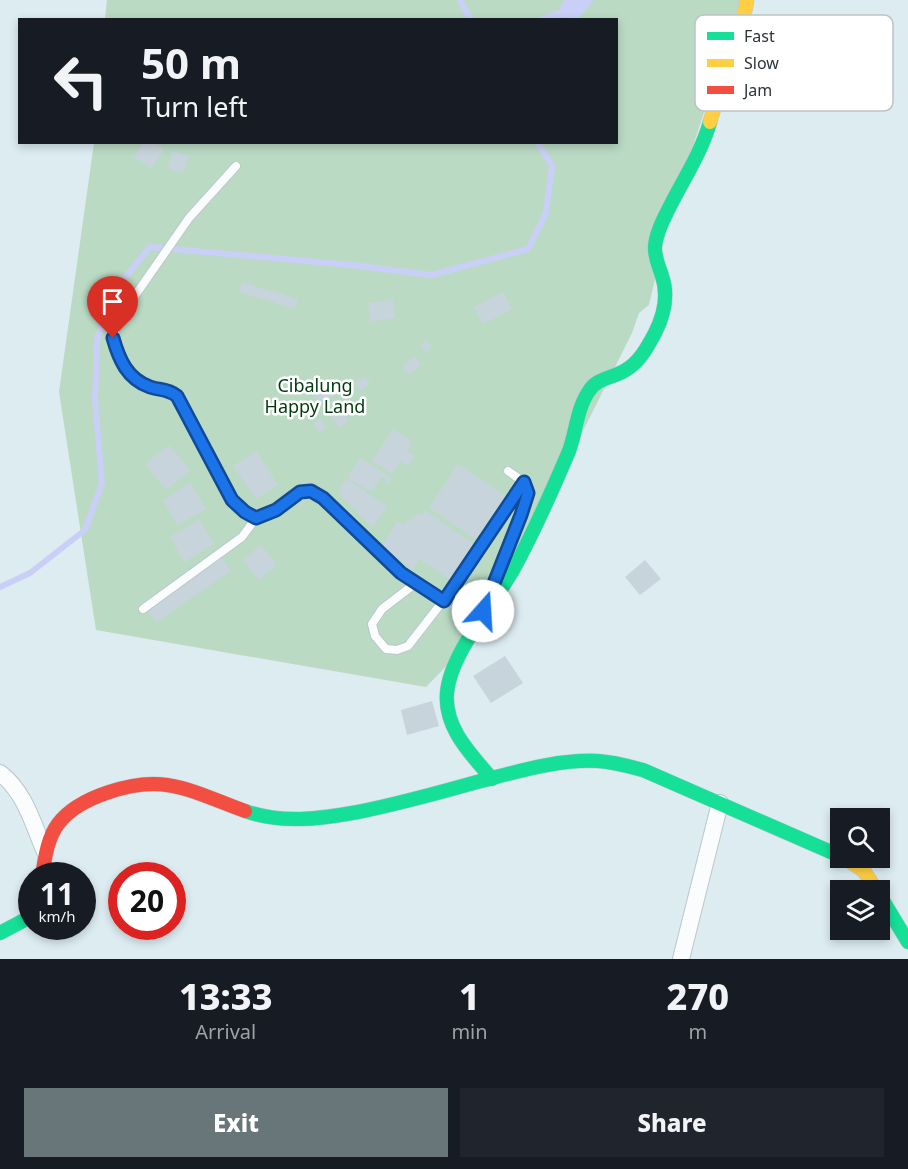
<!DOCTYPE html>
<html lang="en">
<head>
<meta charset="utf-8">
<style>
	:root { --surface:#171b24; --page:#20242c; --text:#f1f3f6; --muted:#9ea1a6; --accent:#687579 }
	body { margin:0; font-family:"Noto Sans",sans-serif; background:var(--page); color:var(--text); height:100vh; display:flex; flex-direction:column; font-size:22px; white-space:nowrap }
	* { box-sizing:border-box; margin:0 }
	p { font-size:20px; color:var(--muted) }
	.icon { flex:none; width:33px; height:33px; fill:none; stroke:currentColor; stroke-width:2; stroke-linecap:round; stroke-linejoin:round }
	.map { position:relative; height:959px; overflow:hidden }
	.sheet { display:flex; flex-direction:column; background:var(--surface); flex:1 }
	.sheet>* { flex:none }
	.banner { position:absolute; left:18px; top:18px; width:600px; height:126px; border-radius:0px; box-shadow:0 3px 9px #0003; background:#171b24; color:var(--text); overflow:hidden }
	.controls { position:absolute; left:830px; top:808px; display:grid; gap:12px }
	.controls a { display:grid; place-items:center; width:60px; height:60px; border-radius:0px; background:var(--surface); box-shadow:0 3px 9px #0003; font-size:30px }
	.speed { position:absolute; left:18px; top:862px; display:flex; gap:12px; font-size:30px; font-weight:700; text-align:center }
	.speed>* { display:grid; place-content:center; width:78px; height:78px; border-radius:50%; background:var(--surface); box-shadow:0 3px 9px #0003; line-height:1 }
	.speed small { font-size:15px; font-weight:400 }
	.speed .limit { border:9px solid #d22; background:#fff; color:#111 }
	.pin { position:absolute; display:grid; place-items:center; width:51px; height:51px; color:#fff; margin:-62px -26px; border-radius:50% 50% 50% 0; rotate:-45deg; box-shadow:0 0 6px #0007 }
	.pin .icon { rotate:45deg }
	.me { position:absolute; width:66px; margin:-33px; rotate:19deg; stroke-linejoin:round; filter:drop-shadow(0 0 4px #0008) }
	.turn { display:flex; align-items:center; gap:21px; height:126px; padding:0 24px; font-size:27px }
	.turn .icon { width:78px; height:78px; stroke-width:2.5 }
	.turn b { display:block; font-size:42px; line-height:51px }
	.eta { display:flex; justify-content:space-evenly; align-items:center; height:102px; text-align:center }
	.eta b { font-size:36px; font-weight:800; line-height:42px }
	.cta { display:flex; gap:12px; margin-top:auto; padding:12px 24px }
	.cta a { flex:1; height:69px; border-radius:0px; background:var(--accent); color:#fff; font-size:24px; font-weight:800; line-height:69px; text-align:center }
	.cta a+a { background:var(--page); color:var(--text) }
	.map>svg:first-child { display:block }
	.green { fill:#badac4 }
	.water { fill:#cacff7 }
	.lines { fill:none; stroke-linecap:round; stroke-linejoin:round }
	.stream { stroke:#cacff7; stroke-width:6 }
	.building { fill:#c8d4dc }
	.lane-casing { stroke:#bac7cb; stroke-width:10 }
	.street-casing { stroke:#bac7cb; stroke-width:18 }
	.fast-casing { stroke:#bac7cb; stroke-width:15 }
	.slow-casing { stroke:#bac7cb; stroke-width:15 }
	.jam-casing { stroke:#bac7cb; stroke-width:15 }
	.lane { stroke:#fafcfd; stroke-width:8 }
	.street { stroke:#fafcfd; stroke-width:16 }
	.fast { stroke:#16e098; stroke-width:14 }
	.slow { stroke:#ffcf43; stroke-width:14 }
	.jam { stroke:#f24e42; stroke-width:14 }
	.route-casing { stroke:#114b97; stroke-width:15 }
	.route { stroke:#1a73e8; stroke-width:10 }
	.labels { text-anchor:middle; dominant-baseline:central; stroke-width:5; stroke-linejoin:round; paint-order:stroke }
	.park-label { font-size:18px; fill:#003b0d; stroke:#fff }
	.key { fill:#fff; stroke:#bfc2c3; stroke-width:1.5 }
	.key-label { font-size:16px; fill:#2a3538 }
</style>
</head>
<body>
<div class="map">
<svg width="908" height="959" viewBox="0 0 908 959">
	<rect width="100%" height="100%" fill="#dcecf1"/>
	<path class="green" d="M107 0H741L669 219 649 305 639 313 632 333 557 483 463 649 426 687 96 630 59 392 94 143 616 142V20L105 19Z"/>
	<path class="water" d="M564 0H594L578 19 564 17 562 19H534L559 10Z"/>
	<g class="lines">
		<path class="stream" d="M460 0 471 20
			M0 587 30 573 85 530 102 483 95 400 97 339 115 290 150 247 352 265 432 275 528 249 546 213 552 166 537 142"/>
	</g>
	<path class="building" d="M143 142H153L164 149 152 168 134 157Z
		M173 151 189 156 183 173 167 168Z
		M242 282 298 299 295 309 239 292Z
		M503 292 512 309 483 324 474 307Z
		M393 300 395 318 371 322 368 303Z
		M426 340 432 346 426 352 420 346Z
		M414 356 421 364 409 375 402 367Z
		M365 377 370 383 361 391 355 384Z
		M329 387 335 395 321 404 315 396Z
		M340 410 349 420 339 428 331 417Z
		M320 419 326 428 319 433 313 424Z
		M393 429 412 442 407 451 415 455 408 466 400 461 392 474 372 461Z
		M169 445 190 470 166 490 145 464Z
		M256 451 278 485 256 499 233 466Z
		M360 458 392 478 389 483 381 477 371 492 347 478Z
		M458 464 505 496 476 539 429 508Z
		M346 479 387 506 373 527 365 521 338 492Z
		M190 483 206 509 178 525 163 500Z
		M426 511 476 545 453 582 419 559 413 570 382 546 397 522 404 524 416 514 420 515Z
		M199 519 214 544 184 562 170 537Z
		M261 545 277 565 259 580 243 560Z
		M222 557 231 571 156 622 147 608Z
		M645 560 661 579 640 595 625 577Z
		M505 656 523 683 491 703 473 676Z
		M432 701 439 726 407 735 401 710Z"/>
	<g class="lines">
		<g class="lane-casing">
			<path id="lane" d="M236 166 189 218 116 323C112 349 123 378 151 387 162 390 168 389 177 396L232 500 245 512 256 518 276 510 300 492 311 491 323 497 401 573 443 601
				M416 583 382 609 372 624 375 636 386 649 397 650 408 646 443 601 523 482
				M489 591C496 573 530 505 527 491 525 481 516 477 508 471
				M143 609 242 537 256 518"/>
		</g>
		<g class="street-casing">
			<path id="street" d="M0 773C25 792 33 824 45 852
				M681 959 720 803"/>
		</g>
		<g class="fast-casing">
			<path id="fast" d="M492 779C471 754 444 728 447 693 450 654 493 605 513 570 534 532 552 491 569 451 576 432 577 408 589 391 597 378 612 378 624 371 639 363 647 348 655 333 664 315 669 296 662 276 659 266 654 257 655 246 656 234 662 222 667 212 682 181 701 154 710 122
				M245 811C282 824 320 819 358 812 398 804 438 793 477 782 516 772 557 759 598 761 614 762 628 766 643 770L840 856
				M879 894 908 942
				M0 933 32 916"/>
		</g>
		<g class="slow-casing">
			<path id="slow" d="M710 122C721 81 740 42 747 0
				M845 858 864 871 877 891"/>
		</g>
		<g class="jam-casing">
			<path id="jam" d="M42 876C45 858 47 839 58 824 78 797 134 780 167 785 194 789 219 802 245 811"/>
		</g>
		<use href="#lane" class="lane"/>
		<use href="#street" class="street"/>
		<use href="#fast" class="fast"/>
		<use href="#slow" class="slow"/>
		<use href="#jam" class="jam"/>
	</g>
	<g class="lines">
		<g class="route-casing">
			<path id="route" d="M113 338C119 359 127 379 150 387 162 391 166 388 177 396L232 500 245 512 256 518 276 510 300 492 311 491 323 498 401 573 444 601 524 482 528 493 521 515 483 611"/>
		</g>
		<use href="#route" class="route"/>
	</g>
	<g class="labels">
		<g class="park-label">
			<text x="315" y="385">Cibalung<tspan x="315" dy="21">Happy Land</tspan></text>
		</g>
	</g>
	<rect x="695" y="15" width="198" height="96" rx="9" class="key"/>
	<rect x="707" y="32" width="27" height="8" fill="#16e098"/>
	<rect x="707" y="59" width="27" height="8" fill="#ffcf43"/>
	<rect x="707" y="86" width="27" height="8" fill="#f24e42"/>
	<g class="key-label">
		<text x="744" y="42">Fast</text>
		<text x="744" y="69">Slow</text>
		<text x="744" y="96">Jam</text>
	</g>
</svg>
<div class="controls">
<a><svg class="icon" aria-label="search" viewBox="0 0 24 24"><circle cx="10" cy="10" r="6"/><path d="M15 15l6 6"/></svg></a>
<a><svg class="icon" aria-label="layers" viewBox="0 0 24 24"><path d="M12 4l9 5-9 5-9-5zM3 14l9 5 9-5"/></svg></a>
</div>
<div class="speed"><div>11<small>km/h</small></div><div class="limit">20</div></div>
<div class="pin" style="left:113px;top:338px;background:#d93025"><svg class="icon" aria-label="arrive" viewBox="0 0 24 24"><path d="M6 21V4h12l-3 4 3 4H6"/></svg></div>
<svg class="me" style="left:483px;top:611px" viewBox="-20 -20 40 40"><circle r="19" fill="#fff"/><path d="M0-13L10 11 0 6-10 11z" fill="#1a73e8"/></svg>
<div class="banner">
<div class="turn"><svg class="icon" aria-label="left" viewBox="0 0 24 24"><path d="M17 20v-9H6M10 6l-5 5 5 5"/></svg><div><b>50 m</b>Turn left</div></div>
</div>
</div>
<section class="sheet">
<div class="eta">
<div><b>13:33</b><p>Arrival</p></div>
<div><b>1</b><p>min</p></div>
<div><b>270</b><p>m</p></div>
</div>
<div class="cta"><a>Exit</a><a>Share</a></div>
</section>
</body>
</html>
